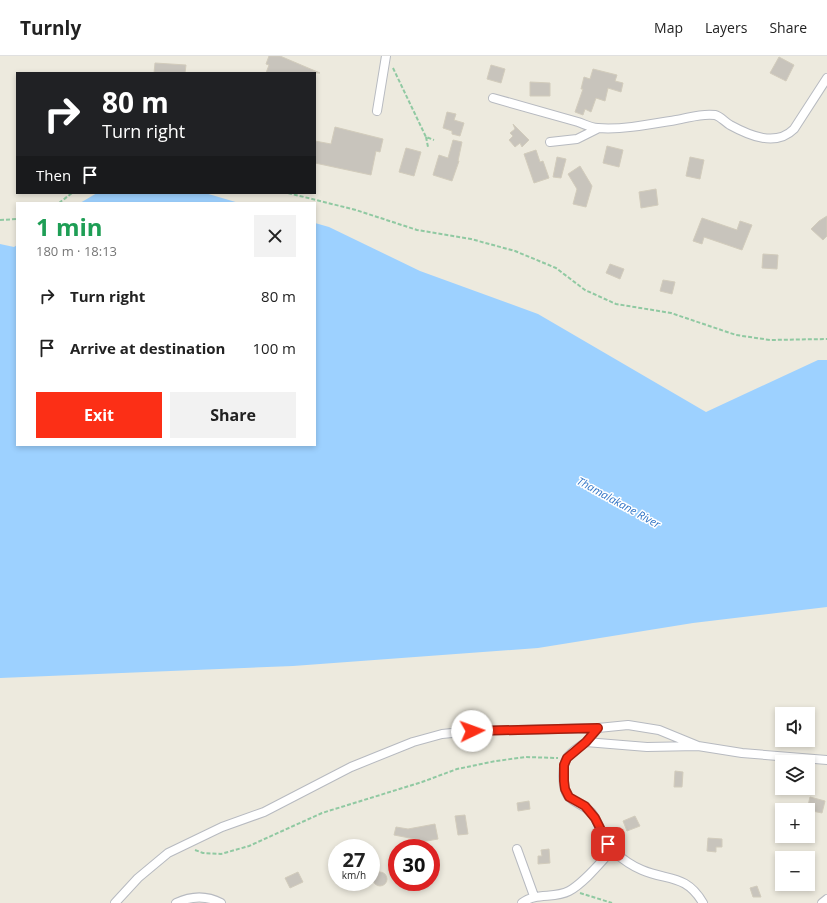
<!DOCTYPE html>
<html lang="en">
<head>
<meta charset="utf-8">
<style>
	:root { --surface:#fff; --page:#f2f2f2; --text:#222; --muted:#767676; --line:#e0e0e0; --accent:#fc2f16 }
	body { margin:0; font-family:"Open Sans",sans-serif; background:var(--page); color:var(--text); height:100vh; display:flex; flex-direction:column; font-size:15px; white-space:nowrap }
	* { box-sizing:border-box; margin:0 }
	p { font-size:13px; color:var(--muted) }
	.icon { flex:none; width:22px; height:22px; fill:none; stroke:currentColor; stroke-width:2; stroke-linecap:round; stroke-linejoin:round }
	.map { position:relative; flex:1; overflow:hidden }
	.details { position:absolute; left:16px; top:146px; width:300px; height:244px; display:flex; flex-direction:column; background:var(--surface); border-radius:0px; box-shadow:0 2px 6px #0003 }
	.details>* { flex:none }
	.guide { position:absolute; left:16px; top:16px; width:300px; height:122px; border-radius:0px; box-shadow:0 2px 6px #0003; background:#202124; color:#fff; overflow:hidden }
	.tools { position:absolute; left:775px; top:651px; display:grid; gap:8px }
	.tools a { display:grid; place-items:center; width:40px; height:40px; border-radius:0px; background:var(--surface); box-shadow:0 2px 6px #0003; font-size:20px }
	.speed { position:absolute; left:328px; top:783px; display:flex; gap:8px; font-size:20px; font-weight:700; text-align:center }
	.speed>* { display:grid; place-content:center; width:52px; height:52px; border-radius:50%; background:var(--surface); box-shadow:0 2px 6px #0003; line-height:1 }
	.speed small { font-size:10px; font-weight:400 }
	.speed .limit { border:6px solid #d22; background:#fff; color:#111 }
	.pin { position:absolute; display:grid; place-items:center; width:34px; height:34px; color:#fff; margin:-17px; border-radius:8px; box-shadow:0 2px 6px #0006 }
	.me { position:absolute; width:44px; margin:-22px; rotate:87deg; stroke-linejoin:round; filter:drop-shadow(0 0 3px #0008) }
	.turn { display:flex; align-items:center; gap:14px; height:84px; padding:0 20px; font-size:18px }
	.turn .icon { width:52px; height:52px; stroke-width:2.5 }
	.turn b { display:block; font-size:28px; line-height:34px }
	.then { display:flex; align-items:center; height:38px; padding:0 20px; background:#0003; gap:8px; font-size:15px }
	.round { display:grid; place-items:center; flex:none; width:42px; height:42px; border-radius:0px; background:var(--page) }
	.headline { display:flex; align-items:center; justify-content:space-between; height:68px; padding:0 20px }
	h1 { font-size:24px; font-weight:700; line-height:30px; color:#1e9e55 }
	.button { display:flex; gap:8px; margin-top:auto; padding:8px 20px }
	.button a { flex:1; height:46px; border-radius:0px; background:var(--accent); color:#fff; font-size:16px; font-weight:700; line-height:46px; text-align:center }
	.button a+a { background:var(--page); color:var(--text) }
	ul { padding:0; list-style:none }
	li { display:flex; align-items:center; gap:12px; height:52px; padding:0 20px }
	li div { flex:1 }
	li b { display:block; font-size:15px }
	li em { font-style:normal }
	header { display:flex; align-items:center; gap:24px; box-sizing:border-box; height:56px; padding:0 20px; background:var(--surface); border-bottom:1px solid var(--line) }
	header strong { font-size:19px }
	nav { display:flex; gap:22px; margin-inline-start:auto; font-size:14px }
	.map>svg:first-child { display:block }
	.water { fill:#9dd1ff }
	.building { fill:#c8c4bc; stroke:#d2ccbc }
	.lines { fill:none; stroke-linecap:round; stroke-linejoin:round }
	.street-casing { stroke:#b7bac0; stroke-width:10 }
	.path { stroke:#90c9a2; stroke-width:2; stroke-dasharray:4 2; stroke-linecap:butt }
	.street { stroke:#fff; stroke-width:8 }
	.route-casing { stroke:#a41f0e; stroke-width:10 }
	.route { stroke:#fc2f16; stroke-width:7 }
	.labels { text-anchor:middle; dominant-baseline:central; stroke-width:3; stroke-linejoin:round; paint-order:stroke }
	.water-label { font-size:11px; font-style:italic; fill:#3175c6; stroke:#fff }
</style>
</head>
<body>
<header>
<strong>Turnly</strong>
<nav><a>Map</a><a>Layers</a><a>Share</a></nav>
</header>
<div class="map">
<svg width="827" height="847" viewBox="0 0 827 847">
	<rect width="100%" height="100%" fill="#edeade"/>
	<path class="water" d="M97 137H205L239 147H80Z
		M315 167 329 171 420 215 538 258 706 356 818 304H827V551L693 567 538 592 293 610 0 622V188L14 191 17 189V389H315Z"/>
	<path class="building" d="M269 0H280L320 17H266L269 9 266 8Z
		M779 1 794 9 786 25 770 17Z
		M155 7 186 9 185 17H154Z
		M491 9 505 13 501 27 487 23Z
		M593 13 617 19 615 25 623 27 621 36 608 32 605 45 596 42 591 56 585 53 583 59 575 56 583 33H581L584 21 590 23Z
		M530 26 550 27V40H530Z
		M447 56 456 58 454 64 464 67 460 80 452 78V75L443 72Z
		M513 68 529 84 522 91 520 87 515 91 509 84 513 80 510 77 515 73Z
		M335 71 383 83 380 96 376 95 371 119 315 107V85L331 88Z
		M453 84 462 86 458 105H459L452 125 433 119 439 99 448 102Z
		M607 90 623 94 619 111 603 107Z
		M406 92 421 96 414 120 399 116Z
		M536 94 540 106 543 105 549 122 534 127 524 98Z
		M557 101 566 103 561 122 553 121Z
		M690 101 704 104 700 123 686 120Z
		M580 110 592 130 586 151 573 148 577 133 568 118Z
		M656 133 658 149 641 152 639 136Z
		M827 160V180L823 184 811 173 819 165Z
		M702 162 737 174 740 165 752 169 742 194 704 181 702 188 693 185Z
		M763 198 778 199 777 213 762 212Z
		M610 208 624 213 620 223 606 217Z
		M663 224 675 226 672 238 660 235Z
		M675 715 683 716 682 731H674Z
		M810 741 825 745 822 757 807 754Z
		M529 745 530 753 518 755 517 747Z
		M465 759 468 778 458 779 455 760Z
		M635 760 640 770 627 775 623 765Z
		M435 768 438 783 416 787 415 783 394 779 396 771 408 773Z
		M708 782 722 783V791H716V796L707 795Z
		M549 793 550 807 538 808V800H542L541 794Z
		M298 816 303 826 290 832 285 822Z
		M373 823a7 7 0 1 1 14 0a7 7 0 1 1-14 0Z
		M757 830 761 841H753L750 832Z"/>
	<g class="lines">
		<g class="street-casing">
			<path id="street" d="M493 42C521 50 549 58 578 66 584 68 591 72 598 72 622 74 652 68 676 64 689 62 701 57 715 59 720 60 725 66 730 69 750 80 776 91 794 73L827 22
				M377 55 386 0
				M550 86 577 83 597 73
				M598 672C594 677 590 682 586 686 580 691 571 695 567 702 562 709 562 733 568 740 574 747 584 749 591 756 600 767 603 786 613 795 621 802 632 810 642 814 668 825 686 818 703 847
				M586 686 647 691 698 690 742 697 827 704
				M517 793 534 840
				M115 847 138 822 168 797 222 771 264 756 351 711 413 686 442 678 472 675 598 672 628 669 659 674 698 690
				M176 847C191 840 206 839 221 847
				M522 847C536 836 554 843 569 835 584 827 600 807 612 794
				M822 847 827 843"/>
		</g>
		<path class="path" d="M393 12 426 81 434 84
			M426 81 428 91
			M288 137 356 154 417 174 471 183 515 195 556 212 585 234 616 248 671 257 736 279 770 284 827 283
			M59 147 72 137
			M0 164 17 163
			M195 794 203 797 221 798 249 790 322 757 422 726 457 713 496 705 526 701 558 702
			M580 837 612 847"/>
		<use href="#street" class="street"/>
	</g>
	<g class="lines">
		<g class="route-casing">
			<path id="route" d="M472 675 598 672 586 686 567 702 564 709V725L565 733 569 741 585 750 595 762 608 788"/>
		</g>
		<use href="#route" class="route"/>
	</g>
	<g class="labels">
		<g class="water-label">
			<text transform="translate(619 446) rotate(29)">Thamalakane River</text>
		</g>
	</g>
</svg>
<div class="tools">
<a><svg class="icon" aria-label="sound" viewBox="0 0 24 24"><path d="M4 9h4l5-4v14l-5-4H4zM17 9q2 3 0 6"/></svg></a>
<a><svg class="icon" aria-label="layers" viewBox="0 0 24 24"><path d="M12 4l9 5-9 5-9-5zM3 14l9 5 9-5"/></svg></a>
<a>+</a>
<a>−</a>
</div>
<div class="speed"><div>27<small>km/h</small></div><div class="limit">30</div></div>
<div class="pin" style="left:608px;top:788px;background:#d93025"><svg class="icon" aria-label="arrive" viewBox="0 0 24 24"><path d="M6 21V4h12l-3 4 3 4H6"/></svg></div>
<svg class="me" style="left:472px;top:675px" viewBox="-20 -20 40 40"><circle r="19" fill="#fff"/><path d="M0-13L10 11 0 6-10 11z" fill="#fc2f16"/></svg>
<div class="guide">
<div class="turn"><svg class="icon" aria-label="right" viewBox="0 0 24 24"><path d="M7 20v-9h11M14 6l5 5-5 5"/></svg><div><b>80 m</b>Turn right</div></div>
<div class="then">Then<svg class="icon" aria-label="arrive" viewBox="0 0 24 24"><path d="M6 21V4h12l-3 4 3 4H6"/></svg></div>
</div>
<section class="details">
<div class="headline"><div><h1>1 min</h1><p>180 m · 18:13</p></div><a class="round"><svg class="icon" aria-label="close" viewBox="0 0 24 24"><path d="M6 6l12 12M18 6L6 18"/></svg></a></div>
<ul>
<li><svg class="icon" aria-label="right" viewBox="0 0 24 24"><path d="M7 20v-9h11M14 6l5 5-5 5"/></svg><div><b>Turn right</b></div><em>80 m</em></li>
<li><svg class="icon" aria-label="arrive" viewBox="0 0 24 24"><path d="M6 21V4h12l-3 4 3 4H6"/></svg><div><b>Arrive at destination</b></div><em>100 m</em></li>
</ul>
<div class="button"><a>Exit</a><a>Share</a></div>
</section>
</div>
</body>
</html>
